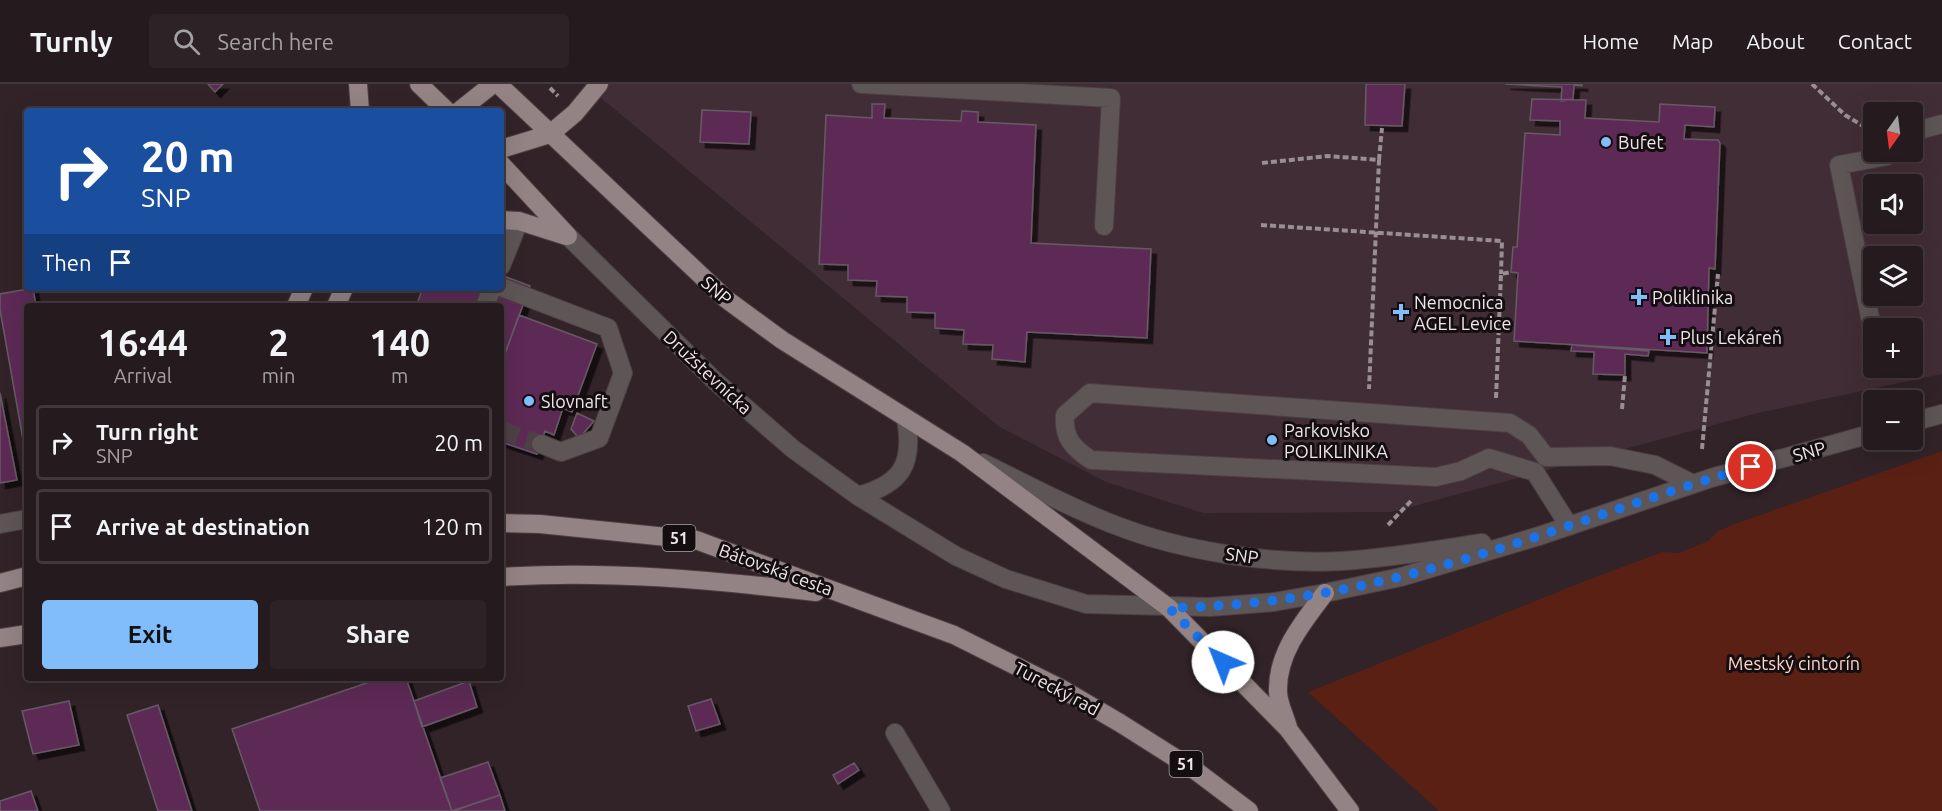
<!DOCTYPE html>
<html lang="en">
<head>
<meta charset="utf-8">
<style>
	:root { --surface:#251a1e; --page:#2d2327; --text:#f1f3f6; --muted:#a3a1a4; --line:#42383c; --accent:#80bdfa }
	body { margin:0; font-family:Ubuntu,sans-serif; background:var(--page); color:var(--text); height:100vh; display:flex; flex-direction:column; font-size:22px; white-space:nowrap }
	* { box-sizing:border-box; margin:0 }
	p { font-size:20px; color:var(--muted) }
	.icon { flex:none; width:33px; height:33px; fill:none; stroke:currentColor; stroke-width:2; stroke-linecap:round; stroke-linejoin:round }
	.map { position:relative; flex:1; overflow:hidden }
	.sheet { position:absolute; left:24px; top:219px; width:480px; height:378px; display:flex; flex-direction:column; background:var(--surface); border-radius:6px; box-shadow:0 6px 24px #0002,0 0 0 2px var(--line) }
	.sheet>* { flex:none }
	.guide { position:absolute; left:24px; top:24px; width:480px; height:183px; border-radius:6px; box-shadow:0 6px 24px #0002,0 0 0 2px var(--line); background:#1a4fa0; color:#fff; overflow:hidden }
	.needle { width:39px; rotate:194deg }
	.controls { position:absolute; left:1863px; top:18px; display:grid; gap:12px }
	.controls a { display:grid; place-items:center; width:60px; height:60px; border-radius:6px; background:var(--surface); box-shadow:0 6px 24px #0002,0 0 0 2px var(--line); font-size:30px }
	.pin { position:absolute; display:grid; place-items:center; width:51px; height:51px; color:#fff; margin:-26px; border:3px solid #fff; border-radius:50%; box-shadow:0 2px 6px #0007 }
	.me { position:absolute; width:66px; margin:-33px; rotate:316deg; stroke-linejoin:round; filter:drop-shadow(0 0 4px #0008) }
	.turn { display:flex; align-items:center; gap:21px; height:126px; padding:0 18px; font-size:27px }
	.turn .icon { width:78px; height:78px; stroke-width:2.5 }
	.turn b { display:block; font-size:42px; line-height:51px }
	.then { display:flex; align-items:center; height:57px; padding:0 18px; background:#0003; gap:12px; font-size:22px }
	.eta { display:flex; justify-content:space-evenly; align-items:center; height:102px; text-align:center }
	.eta b { font-size:36px; font-weight:600; line-height:42px }
	.action { display:flex; gap:12px; margin-top:auto; padding:12px 18px }
	.action a { flex:1; height:69px; border-radius:6px; background:var(--accent); color:#111; font-size:24px; font-weight:600; line-height:69px; text-align:center }
	.action a+a { background:var(--page); color:var(--text) }
	ul { padding:0; list-style:none }
	li { display:flex; align-items:center; gap:18px; height:75px; margin:0 12px 9px; padding:0 6px; border:3px solid var(--line); border-radius:6px }
	li div { flex:1 }
	li b { display:block; font-size:22px }
	li em { font-style:normal }
	header { display:flex; align-items:center; gap:36px; box-sizing:border-box; height:84px; padding:0 30px; background:var(--surface); border-bottom:2px solid var(--line) }
	header strong { font-size:28px }
	nav { display:flex; gap:33px; margin-inline-start:auto; font-size:21px }
	.search { width:420px; height:54px; background:var(--page); display:flex; align-items:center; gap:15px; box-sizing:border-box; padding:0 21px; border-radius:6px; color:var(--muted); font-size:22px }
	.map>svg:first-child { display:block }
	.built { fill:#412d35; fill-rule:evenodd }
	.green { fill:#5a2013 }
	.building { fill:#5d2c57; stroke:#665a64; stroke-width:1.5; filter:url(#shadow) }
	.lines { fill:none; stroke-linecap:round; stroke-linejoin:round }
	.minor-tunnel { stroke:#4e4045; stroke-width:18; stroke-dasharray:18 9; stroke-linecap:butt }
	.minor-casing { stroke:#4c3e43; stroke-width:20 }
	.major-casing { stroke:#4c3e43; stroke-width:20 }
	.path { stroke:#998e92; stroke-width:4; stroke-dasharray:6 3; stroke-linecap:butt }
	.minor { stroke:#5e5656; stroke-width:18 }
	.major { stroke:#938384; stroke-width:18 }
	.route { stroke:#1a73e8; stroke-width:10; stroke-dasharray:0 18 }
	.poi-dot { fill:#80bdfa; stroke:#140e11; stroke-width:2 }
	.labels { text-anchor:middle; dominant-baseline:central; stroke-width:6; stroke-linejoin:round; paint-order:stroke }
	.shield { fill:#140e11; stroke:#ada5a8; stroke-width:1.5 }
	.shield-label { font-size:16px; font-weight:bold; fill:#efe6e9 }
	.poi-label { font-size:18px; fill:#efe6e9; stroke:#140e11; text-anchor:start }
	.street-label { font-size:18px; fill:#efe6e9; stroke:#140e11 }
	.park-label { font-size:18px; fill:#fdd3c9; stroke:#140e11 }
</style>
</head>
<body>
<header>
<strong>Turnly</strong>
<div class="search"><svg class="icon" aria-label="search" viewBox="0 0 24 24"><circle cx="10" cy="10" r="6"/><path d="M15 15l6 6"/></svg>Search here</div>
<nav><a>Home</a><a>Map</a><a>About</a><a>Contact</a></nav>
</header>
<div class="map">
<svg width="1942" height="727" viewBox="0 0 1942 727">
	<defs>
		<filter id="shadow"><feDropShadow dx="5.5" dy="5.5" stdDeviation="0" flood-color="#0009"/></filter>
	</defs>
	<rect width="100%" height="100%" fill="#312328"/>
	<path class="built" d="M584 0H1942V290L1758 329 1392 428 1203 429 1106 398 998 342ZM1874 28H1912V68H1874ZM1874 100H1912V140H1874ZM1874 172H1912V212H1874ZM1874 244H1912V284H1874Z"/>
	<path class="green" d="M1942 367V727H1439L1308 608 1585 497 1663 468 1679 469 1708 457 1718 447 1732 441Z"/>
	<path class="building" d="M208 0H223L215 8Z
		M1366 0H1405L1402 42 1365 41Z
		M1505 0H1582V2L1574 1 1573 15 1561 17 1562 3Z
		M1532 15 1586 16 1585 34 1659 38 1660 20 1715 23 1714 43 1685 41 1684 55 1718 56 1720 59 1715 185 1709 184 1707 269 1514 257 1518 189 1511 188 1513 163H1517L1525 49 1560 51V37L1530 36Z
		M872 20H885L884 34 961 37 962 27 978 28V38L1036 41 1031 159 1151 165 1147 254 1027 248 1025 278 992 275 993 261 963 260 964 246 935 244V229L907 228V213L876 212 877 197 848 196V181L819 180 826 31 872 34Z
		M702 26 751 28 749 60 700 58Z
		M501 191 530 202 501 281V222H416L423 204H501Z
		M33 204 36 222H27V378L0 226V210Z
		M519 231 597 260 572 328 563 324 554 351 545 347 537 370 501 358V281Z
		M1572 261 1649 267 1648 272 1625 270V291L1593 290 1594 268 1571 267Z
		M0 309 17 396 0 399Z
		M577 329 594 337 582 351 577 352 571 345Z
		M381 594H406L452 727H260L232 645Z
		M469 597 477 623 422 643 414 617Z
		M711 615 720 640 696 647 688 622Z
		M69 617 79 661 33 670 22 627Z
		M158 621 192 727H158L127 631Z
		M488 678 500 711 452 727 440 694Z
		M854 679 859 686 838 700 833 691Z
		M31 707 38 727H0V717Z
		M500 711 505 727H453Z"/>
	<g class="lines">
		<path class="minor-tunnel" d="M501 346 541 360"/>
		<g class="minor-casing">
			<path id="minor" d="M861 0 1111 14 1104 142
				M1912 48 1942 40
				M568 152 715 297 793 365 858 412 956 472 1006 495 1086 520 1210 523 1274 518 1325 509 1401 493 1539 452 1711 394 1874 349
				M501 182 519 137
				M501 203 608 244 623 289 599 354 561 368 541 360
				M485 222 492 204
				M1872 243 1839 81 1888 72
				M1912 338 1942 330
				M1546 373 1529 351 1510 339 1090 309 1065 331C1063 354 1073 364 1091 376L1436 393 1461 387 1489 374 1535 388 1569 442
				M1546 373 1610 372 1655 381 1693 400
				M983 379C1026 400 1070 424 1115 441 1181 467 1271 481 1342 477 1389 474 1436 466 1482 459
				M858 412C902 400 914 380 906 335
				M0 440 27 435
				M895 649 941 727"/>
		</g>
		<g class="major-casing">
			<path id="major" d="M358 0 360 27
				M419 0 447 27
				M498 0 726 215 782 256 962 369 1169 524 1288 645 1350 727
				M459 27 493 0
				M501 65 550 50 575 29 599 0
				M501 80 568 152
				M501 136 519 137 566 152
				M296 222 304 204
				M336 222 344 204
				M501 439 540 440 696 456 954 551 1062 605 1120 639 1196 687 1249 727
				M501 493C607 486 711 496 816 508
				M0 499 27 492
				M0 554 27 550
				M1288 643C1285 632 1278 619 1278 607 1277 569 1303 538 1325 509"/>
		</g>
		<path class="path" d="M1812 0 1845 31 1873 48
			M550 4 558 12
			M1379 76 1382 44
			M1262 79 1328 72 1379 76 1369 305
			M1261 141 1502 157 1501 190
			M1496 314 1501 190 1511 188
			M1622 325 1625 291
			M1702 365 1718 190
			M1388 441 1411 417"/>
		<use href="#minor" class="minor"/>
		<use href="#major" class="major"/>
	</g>
	<g class="lines">
		<path class="route" d="M1223 578 1169 524C1247 522 1323 512 1399 493 1519 464 1633 416 1751 383"/>
	</g>
	<g class="poi-dot">
		<circle cx="1606" cy="58" r="6"/>
		<path d="M1636 204h6v6h6v6h-6v6h-6v-6h-6v-6h6z"/>
		<path d="M1398 219h6v6h6v6h-6v6h-6v-6h-6v-6h6z"/>
		<path d="M1665 244h6v6h6v6h-6v6h-6v-6h-6v-6h6z"/>
		<circle cx="529" cy="317" r="6"/>
		<circle cx="1272" cy="356" r="6"/>
	</g>
	<g class="labels">
		<g class="shield">
			<rect x="662.5" y="441" width="33" height="26" rx="4.5"/>
			<rect x="1169.5" y="667" width="33" height="26" rx="4.5"/>
		</g>
		<g class="shield-label">
			<text x="679" y="454">51</text>
			<text x="1186" y="680">51</text>
		</g>
		<g class="poi-label">
			<text x="1618" y="58">Bufet</text>
			<text x="1652" y="213">Poliklinika</text>
			<text x="1414" y="218">Nemocnica<tspan x="1414" dy="21">AGEL Levice</tspan></text>
			<text x="1680" y="253">Plus Lekáreň</text>
			<text x="541" y="317">Slovnaft</text>
			<text x="1284" y="346">Parkovisko<tspan x="1284" dy="21">POLIKLINIKA</tspan></text>
		</g>
		<g class="street-label">
			<text transform="translate(717 206) rotate(41)">SNP</text>
			<text transform="translate(708 288) rotate(43)">Družstevnícka</text>
			<text transform="translate(1809 367) rotate(-16)">SNP</text>
			<text transform="translate(1242 471) rotate(8)">SNP</text>
			<text transform="translate(776 485) rotate(20)">Bátovská cesta</text>
			<text transform="translate(1057 604) rotate(28)">Turecký rad</text>
		</g>
		<g class="park-label">
			<text x="1794" y="579">Mestský cintorín</text>
		</g>
	</g>
</svg>
<div class="controls">
<a><svg class="needle" viewBox="-14 -14 28 28"><path d="M0-13l5 13h-10z" fill="#e53935"/><path d="M0 13l5-13h-10z" fill="#a3a1a4"/></svg></a>
<a><svg class="icon" aria-label="sound" viewBox="0 0 24 24"><path d="M4 9h4l5-4v14l-5-4H4zM17 9q2 3 0 6"/></svg></a>
<a><svg class="icon" aria-label="layers" viewBox="0 0 24 24"><path d="M12 4l9 5-9 5-9-5zM3 14l9 5 9-5"/></svg></a>
<a>+</a>
<a>−</a>
</div>
<div class="pin" style="left:1751px;top:383px;background:#d93025"><svg class="icon" aria-label="arrive" viewBox="0 0 24 24"><path d="M6 21V4h12l-3 4 3 4H6"/></svg></div>
<svg class="me" style="left:1223px;top:578px" viewBox="-20 -20 40 40"><circle r="19" fill="#fff"/><path d="M0-13L10 11 0 6-10 11z" fill="#1a73e8"/></svg>
<div class="guide">
<div class="turn"><svg class="icon" aria-label="right" viewBox="0 0 24 24"><path d="M7 20v-9h11M14 6l5 5-5 5"/></svg><div><b>20 m</b>SNP</div></div>
<div class="then">Then<svg class="icon" aria-label="arrive" viewBox="0 0 24 24"><path d="M6 21V4h12l-3 4 3 4H6"/></svg></div>
</div>
<section class="sheet">
<div class="eta">
<div><b>16:44</b><p>Arrival</p></div>
<div><b>2</b><p>min</p></div>
<div><b>140</b><p>m</p></div>
</div>
<ul>
<li><svg class="icon" aria-label="right" viewBox="0 0 24 24"><path d="M7 20v-9h11M14 6l5 5-5 5"/></svg><div><b>Turn right</b><p>SNP</p></div><em>20 m</em></li>
<li><svg class="icon" aria-label="arrive" viewBox="0 0 24 24"><path d="M6 21V4h12l-3 4 3 4H6"/></svg><div><b>Arrive at destination</b></div><em>120 m</em></li>
</ul>
<div class="action"><a>Exit</a><a>Share</a></div>
</section>
</div>
</body>
</html>
